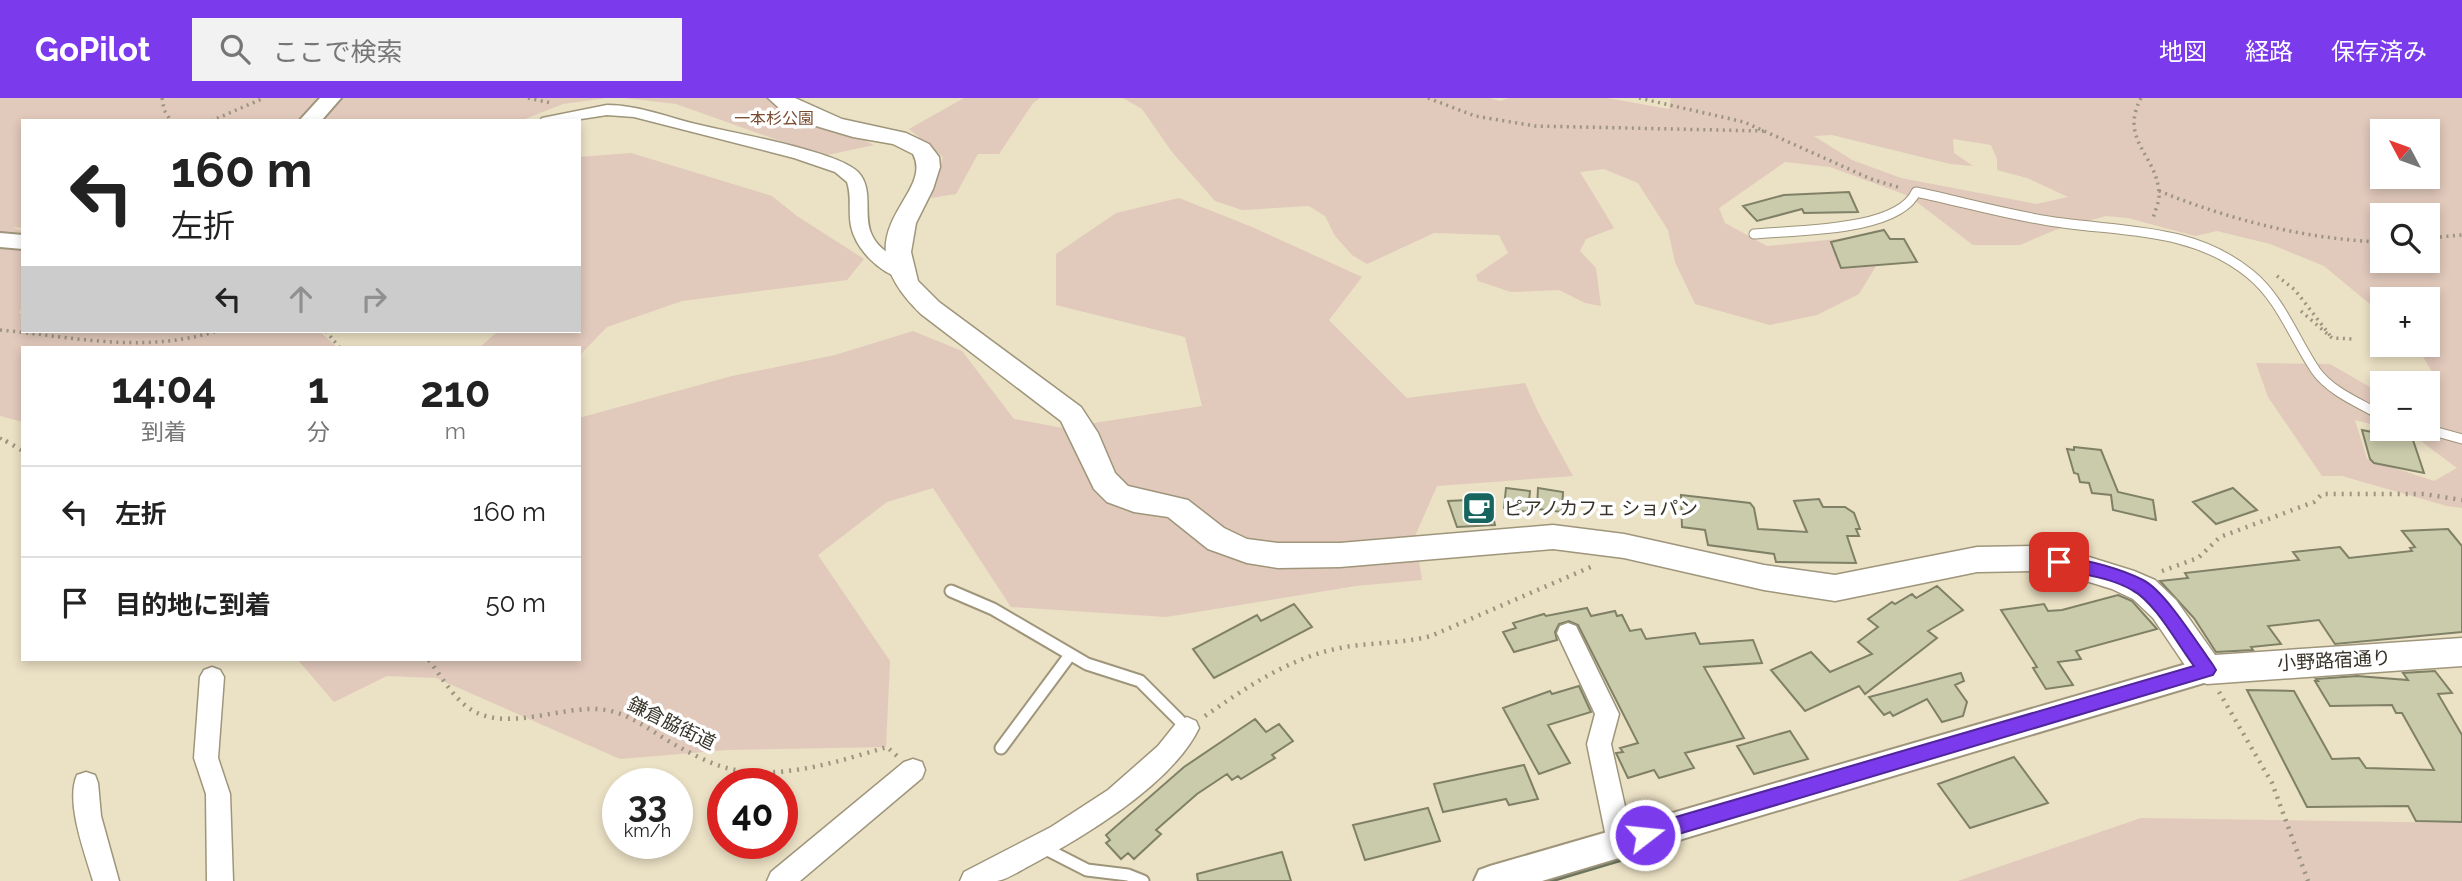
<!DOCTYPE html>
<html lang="ja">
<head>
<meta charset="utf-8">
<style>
	:root { --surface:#fff; --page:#f2f2f2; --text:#222; --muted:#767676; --line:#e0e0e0; --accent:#7c3aed }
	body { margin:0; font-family:Raleway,"Noto Sans JP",sans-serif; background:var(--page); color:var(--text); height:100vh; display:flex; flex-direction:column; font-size:26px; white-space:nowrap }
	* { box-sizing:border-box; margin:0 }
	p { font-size:23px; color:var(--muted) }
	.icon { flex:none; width:38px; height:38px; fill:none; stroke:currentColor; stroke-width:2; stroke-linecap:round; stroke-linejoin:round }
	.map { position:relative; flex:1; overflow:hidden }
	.details { position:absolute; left:21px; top:248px; width:560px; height:315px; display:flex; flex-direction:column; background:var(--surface); border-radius:0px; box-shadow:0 4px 10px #0003 }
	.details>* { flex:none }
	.banner { position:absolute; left:21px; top:21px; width:560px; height:214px; border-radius:0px; box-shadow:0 4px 10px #0003; background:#fff; color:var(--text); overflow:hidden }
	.needle { width:46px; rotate:311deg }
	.tools { position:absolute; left:2370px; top:21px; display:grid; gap:14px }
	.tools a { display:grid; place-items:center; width:70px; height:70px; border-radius:0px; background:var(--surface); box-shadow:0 4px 10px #0003; font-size:35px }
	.speed { position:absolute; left:602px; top:670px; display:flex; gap:14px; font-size:35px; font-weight:700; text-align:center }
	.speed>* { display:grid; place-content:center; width:91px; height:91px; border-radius:50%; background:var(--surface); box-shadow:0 4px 10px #0003; line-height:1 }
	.speed small { font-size:18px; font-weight:400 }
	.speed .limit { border:10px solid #d22; background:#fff; color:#111 }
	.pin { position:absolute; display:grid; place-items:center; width:60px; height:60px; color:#fff; margin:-30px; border-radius:14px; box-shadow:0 4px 10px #0006 }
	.me { position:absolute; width:77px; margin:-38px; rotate:74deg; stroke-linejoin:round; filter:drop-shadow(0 0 5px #0008) }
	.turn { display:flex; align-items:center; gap:24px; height:147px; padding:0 35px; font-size:32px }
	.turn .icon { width:91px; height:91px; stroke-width:2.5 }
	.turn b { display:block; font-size:49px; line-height:60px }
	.lanes { display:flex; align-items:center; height:66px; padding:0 35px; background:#0003; justify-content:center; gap:35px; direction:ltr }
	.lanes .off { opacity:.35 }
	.eta { display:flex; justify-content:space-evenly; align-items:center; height:119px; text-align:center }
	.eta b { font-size:42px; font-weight:700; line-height:49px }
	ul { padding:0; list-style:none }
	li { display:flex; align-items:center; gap:21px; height:91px; padding:0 35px; border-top:2px solid var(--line) }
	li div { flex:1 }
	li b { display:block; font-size:26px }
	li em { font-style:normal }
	header { display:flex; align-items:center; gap:42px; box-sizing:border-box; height:98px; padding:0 35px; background:var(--accent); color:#fff }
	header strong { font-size:33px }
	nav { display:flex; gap:38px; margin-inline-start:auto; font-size:24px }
	.search { width:490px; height:63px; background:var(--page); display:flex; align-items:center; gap:18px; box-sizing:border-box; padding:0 24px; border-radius:0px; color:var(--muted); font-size:26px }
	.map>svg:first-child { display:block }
	.green { fill:#e1c9bb; fill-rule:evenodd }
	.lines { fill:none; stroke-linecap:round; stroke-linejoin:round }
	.stream { stroke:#6c755e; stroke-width:8 }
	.building { fill:#cacbab; stroke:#7f8066; stroke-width:2 }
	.service-far1-casing { stroke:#9e957b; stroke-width:11 }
	.service-casing { stroke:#9e957b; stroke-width:15 }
	.minor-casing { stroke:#9e957b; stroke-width:3 }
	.tertiary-casing { stroke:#9e957b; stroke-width:4 }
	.secondary-casing { stroke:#9e957b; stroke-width:3 }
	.path-far1 { stroke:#9b9480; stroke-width:3.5; stroke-dasharray:2 4.5; stroke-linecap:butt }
	.path { stroke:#9b9480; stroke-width:4.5; stroke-dasharray:2 6; stroke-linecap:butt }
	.service-far1 { stroke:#fff; stroke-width:9 }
	.service { stroke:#fff; stroke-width:11 }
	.minor { fill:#fff; fill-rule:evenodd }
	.tertiary { fill:#fff; fill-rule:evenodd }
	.secondary { fill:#fff; fill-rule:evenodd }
	.route { fill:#7c3aed; stroke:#51269a; stroke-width:2 }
	.labels { text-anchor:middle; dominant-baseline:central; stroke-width:7; stroke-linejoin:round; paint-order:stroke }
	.far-park-label { font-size:16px; fill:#774a2e; stroke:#fff }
	.poi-label { font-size:19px; fill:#373328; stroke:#fff; text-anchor:start }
	.street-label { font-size:19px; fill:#373328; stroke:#fff }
</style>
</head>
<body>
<header>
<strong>GoPilot</strong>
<div class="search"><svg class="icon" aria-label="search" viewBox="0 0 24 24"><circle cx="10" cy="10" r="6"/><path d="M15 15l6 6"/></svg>ここで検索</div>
<nav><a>地図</a><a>経路</a><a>保存済み</a></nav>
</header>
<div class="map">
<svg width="2462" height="783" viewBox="0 0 2462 783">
	<rect width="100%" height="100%" fill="#ebe1c5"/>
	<path class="green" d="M0 0H606L563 6 520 23H23V130L12 129 23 134V207L19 215 23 216V233H319L338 250H23V324L0 318Z
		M625 0H778L874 47 823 58 676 6Z
		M964 0H1040L1033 5 999 56H978L956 96 931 100 943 59 909 31Z
		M1123 0H1489L1500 3 1509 0H1607L1669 11 1671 0H2462V410L2447 408 2342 378H2322L2268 299 2256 265 2330 266 2382 296V329L2355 322 2367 361 2434 383 2457 370 2414 338 2417 331H2427V308L2440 287 2416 247H2427V201H2382V216L2324 168 2270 146 2217 133 2195 138 2128 120 2106 118 2055 132 2020 147H1973L1909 98 1830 69 1785 64 1719 110 1725 125 1767 148 1856 139 1876 168 1859 196 1817 217 1770 227 1695 206 1675 164 1668 132 1638 85 1604 71 1580 74 1614 130 1586 141 1580 153 1596 170 1601 208 1585 205 1559 192 1511 194 1478 183 1476 177 1508 155 1499 137 1434 135 1367 166 1352 157 1335 138 1325 118 1309 108 1242 112 1215 103 1172 54 1142 11ZM2382 33H2427V79H2382ZM1832 37 1950 66 1973 68 1954 55 1953 41 1991 47 1997 61V72L2027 80 2068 99 2036 106 1901 80 1852 62 1814 38ZM2382 117H2427V163H2382Z
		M631 55 772 98 797 118 864 161 847 182 682 203 607 229 579 258V250H479L498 233H579V59Z
		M1179 100 1252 129 1362 179 1329 222 1407 300 1525 285 1538 314 1573 378 1437 388 1415 438 1422 482 1356 488 1166 519 1011 509 933 390 887 404 818 457 890 563 886 649 727 652 620 661 436 580 387 578 334 604 298 562H579V320L732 278 835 257 913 233 962 253 1014 321 1063 330 1202 308 1185 239 1056 207V156L1116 115Z
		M2141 720 2462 725V783H1958Z"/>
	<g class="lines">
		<path class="stream" d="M1543 783 1634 756"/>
	</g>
	<path class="building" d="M1849 94 1858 114 1804 115 1802 111 1757 123 1743 108 1784 97Z
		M1884 132 1890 141H1904L1917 164 1841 170 1831 144Z
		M2362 332 2413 342 2424 375 2374 365 2370 361Z
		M2074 349 2101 352 2118 394 2153 402 2156 422 2113 412 2111 397 2092 395 2089 385 2080 384 2078 376 2074 375 2067 351 2074 352Z
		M1506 390 1530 393 1528 414 1504 410Z
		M1538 390 1563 394 1562 414 1537 411Z
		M2233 390 2257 412 2216 426 2193 404Z
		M1681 397 1750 405 1754 410 1758 431 1807 434 1794 403 1819 401 1823 409H1845L1854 415 1860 431H1856L1859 438H1847L1856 465 1776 464 1774 456 1708 447 1705 432 1682 429Z
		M1489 401 1495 427 1457 429 1448 403Z
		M2448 431 2462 448V534L2335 546 2319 522 2268 528 2281 546 2251 549 2253 552 2216 554 2194 520 2160 483 2188 480 2185 475 2299 462 2293 454 2340 449 2349 460 2412 453 2410 450 2415 449 2402 433Z
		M1937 488 1963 512 1928 533 1937 540 1865 596 1859 588 1805 613 1771 572 1811 554 1830 574 1872 556 1858 544 1878 529 1868 521 1892 504 1895 506 1912 496 1916 500Z
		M2118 497 2132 503 2157 531 2076 553 2081 561 2058 564 2073 587 2046 591 2033 570 2037 569 2001 512 2044 506 2048 513 2062 512Z
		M1294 506 1312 529 1214 580 1193 551 1257 517 1261 523Z
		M1587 510 1591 518 1615 513 1617 518 1622 517 1630 533 1641 531 1646 541 1695 535 1700 546 1753 542 1762 565 1704 569 1744 640 1685 655 1694 670 1659 680 1654 672 1628 680 1616 655 1623 654 1620 650 1638 645 1578 527 1569 523 1559 526 1555 534 1557 542 1514 554 1503 534 1516 530 1513 525 1544 516 1546 518Z
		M2435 573 2452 595 2438 596 2462 637V724L2416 723 2408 708 2307 709 2247 592 2294 593 2332 661 2359 660 2366 670 2434 672 2402 615H2396L2392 607 2330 608 2315 583H2318L2316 581 2357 578 2408 582 2403 575Z
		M1961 575 1964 583 1955 587 1967 604 1963 618 1942 624 1927 601 1893 618 1890 614 1884 617 1869 599Z
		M1579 588 1591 614 1548 627 1570 665 1539 676 1503 610 1550 593 1552 596Z
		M1255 621 1266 634 1279 626 1293 643 1272 657 1275 660 1241 681 1238 678 1232 682 1227 676 1197 696 1156 732 1161 736 1134 761 1128 755 1121 761 1106 745 1110 742 1106 737 1184 669Z
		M1790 633 1808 661 1754 676 1737 648Z
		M2014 659 2048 705 1970 730 1938 686Z
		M1524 667 1538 701 1509 707 1506 701 1443 714 1434 686Z
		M1428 710 1440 743 1365 762 1353 727Z
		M1282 754 1291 783H1198L1197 776Z"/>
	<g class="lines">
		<g class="service-far1-casing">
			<path id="service-far1" d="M1754 136C1794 132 1898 134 1916 94 1964 104 2014 119 2063 125 2129 134 2195 131 2250 176 2281 201 2294 241 2316 273 2331 294 2360 305 2382 318
				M2426 331 2462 341"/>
		</g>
		<g class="service-casing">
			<path id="service" d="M951 493 993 511 1087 566 1140 583 1187 630
				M1001 650 1070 557
				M1042 749 1087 772 1128 777 1143 783"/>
		</g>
		<g class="minor-casing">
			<path id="minor" d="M607 7C639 7 669 20 700 27 733 35 837 53 858 74 874 91 863 116 871 135 880 157 902 159 912 175L903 181C880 175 856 152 851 128 848 113 852 99 847 84L835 74 794 60 634 19 607 17 568 23H540L542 20Z
				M1568 525 1576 528 1619 616 1611 646 1633 744 1629 752 1620 756 1611 752 1607 744 1587 646 1595 616 1557 535 1560 528Z
				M212 569 220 572 224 579 218 660 230 696 233 783H207L206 696 194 660 200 579 204 572Z
				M1187 619 1196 623 1199 630C1172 686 1085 738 1031 767 1021 772 1008 781 997 783 986 783 972 783 960 783L964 774 1051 729 1108 692 1158 648 1178 623Z
				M913 661 922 664 925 672 922 680 800 783H767L771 774 904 664Z
				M86 674 95 677 98 685 101 718 119 783H93C85 755 65 704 77 677Z"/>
		</g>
		<g class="tertiary-casing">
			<path id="tertiary" d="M320 0H341L321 23H299Z
				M0 135 23 137V151L0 149Z
				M2207 560 2217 563 2222 572 2217 581 2207 584 1542 783H1474L1479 772 1490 768Z"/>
		</g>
		<g class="secondary-casing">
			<path id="secondary" d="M768 0H795L842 21 906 35 929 46 939 59 940 69 933 91 916 125 911 154 918 183 939 204 1081 309 1098 335 1115 375 1128 388 1188 402 1224 430 1247 441 1278 445H1340L1553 427 1624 436 1764 467 1835 477 1977 449 2041 448 2073 454 2134 473 2155 482 2176 502 2215 557 2462 540V568L2207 586 2195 582 2153 520 2133 501 2112 491 2073 479 2041 473 1977 474 1835 503 1764 492 1624 460 1553 451 1340 469 1278 470 1247 465 1208 451 1168 419 1134 414 1107 404 1094 391 1061 323 921 216C835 133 936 99 913 56L893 46 853 39 816 28 779 10Z"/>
		</g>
		<path class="path-far1" d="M162 0 164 12 171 23
			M528 0 551 5
			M1428 0 1475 18 1535 28 1764 33
			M1639 0 1744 24 1871 81 1901 90
			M2141 0C2119 42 2156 56 2159 94 2160 103 2155 112 2153 121
			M211 23 264 0
			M2159 93C2231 122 2304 141 2382 144
			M2427 140 2462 137
			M2277 178 2295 192 2332 240
			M2301 213 2332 240 2353 241
			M0 232C75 239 143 256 217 233
			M326 233 340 250
			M0 340 9 345"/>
		<path class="path" d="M6 343 23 353
			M2162 473 2198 460 2220 439 2314 404 2322 396H2424L2462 402
			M429 562C440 577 451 596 466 608 504 638 562 605 606 612 634 617 657 638 681 650 698 659 717 669 736 672 785 681 840 663 887 649L897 658
			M2219 594 2272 685 2308 783
			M1205 618C1247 589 1289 560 1340 550 1370 544 1401 546 1431 538L1593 468"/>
		<use href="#service-far1" class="service-far1"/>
		<use href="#service" class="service"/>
		<use href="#minor" class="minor"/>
		<use href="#tertiary" class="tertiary"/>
		<use href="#secondary" class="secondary"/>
	</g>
	<path class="route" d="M2059 457C2087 463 2118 469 2143 482 2165 493 2197 545 2213 567L2216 572 2213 577 1645 746 1638 744 1636 737 1638 731 1645 728 2194 568C2178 547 2155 504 2132 492 2108 478 2079 477 2053 468L2051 464 2053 459Z"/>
	<defs>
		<g id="cafe-square" transform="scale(1.75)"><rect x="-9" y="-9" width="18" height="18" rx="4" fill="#18655f" stroke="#fff"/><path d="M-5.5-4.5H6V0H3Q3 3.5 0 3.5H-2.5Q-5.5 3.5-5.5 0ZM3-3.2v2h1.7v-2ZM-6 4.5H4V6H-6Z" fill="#fff"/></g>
	</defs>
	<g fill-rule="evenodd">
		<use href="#cafe-square" x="1479" y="410"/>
	</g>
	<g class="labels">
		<g class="far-park-label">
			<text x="774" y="20">一本杉公園</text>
		</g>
		<g class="poi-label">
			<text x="1504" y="410">ピアノカフェ ショパン</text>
		</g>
		<g class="street-label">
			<text transform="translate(2334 562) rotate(-3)">小野路宿通り</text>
			<text transform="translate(672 625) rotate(26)">鎌倉脇街道</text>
		</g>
	</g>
</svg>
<div class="tools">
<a><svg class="needle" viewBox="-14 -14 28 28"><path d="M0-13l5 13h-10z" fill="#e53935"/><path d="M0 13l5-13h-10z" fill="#767676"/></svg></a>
<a><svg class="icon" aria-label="search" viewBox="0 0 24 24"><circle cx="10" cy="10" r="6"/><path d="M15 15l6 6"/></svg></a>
<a>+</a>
<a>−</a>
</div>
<div class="speed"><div>33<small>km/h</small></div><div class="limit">40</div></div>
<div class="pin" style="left:2059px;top:464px;background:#d93025"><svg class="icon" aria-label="arrive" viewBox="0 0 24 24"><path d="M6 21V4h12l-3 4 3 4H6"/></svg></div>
<svg class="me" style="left:1645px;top:737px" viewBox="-20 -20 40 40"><circle r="17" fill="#7c3aed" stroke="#fff" stroke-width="3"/><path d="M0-11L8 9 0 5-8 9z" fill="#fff"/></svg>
<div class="banner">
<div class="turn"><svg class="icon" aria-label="left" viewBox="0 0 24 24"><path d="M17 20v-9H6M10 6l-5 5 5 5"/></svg><div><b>160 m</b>左折</div></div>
<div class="lanes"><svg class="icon" aria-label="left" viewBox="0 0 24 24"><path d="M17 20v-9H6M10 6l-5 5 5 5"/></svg><svg class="icon off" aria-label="ahead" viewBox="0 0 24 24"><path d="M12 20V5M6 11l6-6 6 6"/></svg><svg class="icon off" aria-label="right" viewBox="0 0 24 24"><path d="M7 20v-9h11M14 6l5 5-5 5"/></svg></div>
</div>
<section class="details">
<div class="eta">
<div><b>14:04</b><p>到着</p></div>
<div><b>1</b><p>分</p></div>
<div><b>210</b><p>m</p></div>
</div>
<ul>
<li><svg class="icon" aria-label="left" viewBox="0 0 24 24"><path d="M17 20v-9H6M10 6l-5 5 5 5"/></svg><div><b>左折</b></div><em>160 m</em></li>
<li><svg class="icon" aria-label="arrive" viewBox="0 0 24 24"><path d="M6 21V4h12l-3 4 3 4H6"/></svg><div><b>目的地に到着</b></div><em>50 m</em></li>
</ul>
</section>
</div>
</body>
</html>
